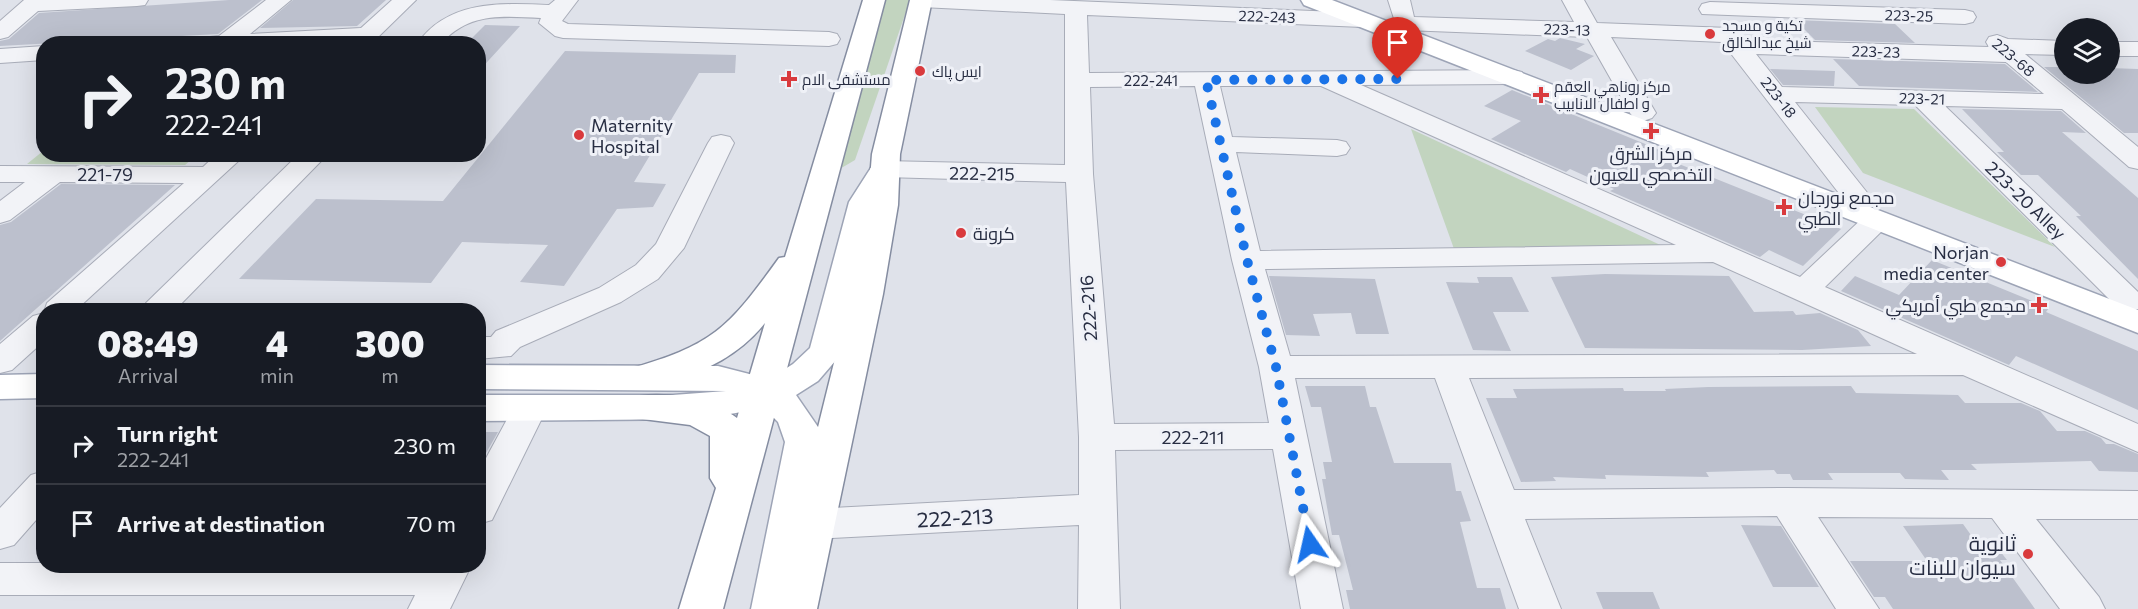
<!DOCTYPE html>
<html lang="en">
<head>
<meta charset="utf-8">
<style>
	:root { --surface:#171b24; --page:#20242c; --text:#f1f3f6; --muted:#9ea1a6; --line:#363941 }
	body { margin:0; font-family:Commissioner,Cairo,sans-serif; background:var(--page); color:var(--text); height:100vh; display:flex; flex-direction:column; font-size:22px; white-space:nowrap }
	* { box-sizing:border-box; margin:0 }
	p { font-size:20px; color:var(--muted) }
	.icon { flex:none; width:33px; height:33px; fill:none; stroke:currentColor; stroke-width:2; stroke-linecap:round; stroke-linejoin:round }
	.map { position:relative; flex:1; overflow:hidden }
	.details { position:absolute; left:36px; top:303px; width:450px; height:270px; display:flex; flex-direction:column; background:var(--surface); border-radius:24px; box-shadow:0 6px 24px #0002 }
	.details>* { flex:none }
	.guide { position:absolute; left:36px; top:36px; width:450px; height:126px; border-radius:24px; box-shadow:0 6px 24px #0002; background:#171b24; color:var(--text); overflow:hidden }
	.controls { position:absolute; left:2054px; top:18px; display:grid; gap:12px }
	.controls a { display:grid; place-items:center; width:66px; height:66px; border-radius:50%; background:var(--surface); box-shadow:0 6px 24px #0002; font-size:30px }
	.pin { position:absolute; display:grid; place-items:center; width:51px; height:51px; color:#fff; margin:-62px -26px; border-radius:50% 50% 50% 0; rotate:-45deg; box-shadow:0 0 6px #0007 }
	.pin .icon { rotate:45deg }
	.me { position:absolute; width:66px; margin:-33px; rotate:349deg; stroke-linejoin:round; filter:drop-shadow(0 0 4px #0008) }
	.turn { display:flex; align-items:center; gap:21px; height:126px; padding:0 30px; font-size:27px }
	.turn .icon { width:78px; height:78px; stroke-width:2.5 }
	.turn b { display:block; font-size:42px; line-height:51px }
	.eta { display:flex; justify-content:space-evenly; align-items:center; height:102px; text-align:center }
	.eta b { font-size:36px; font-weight:800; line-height:42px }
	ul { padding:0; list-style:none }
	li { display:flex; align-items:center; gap:18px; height:78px; padding:0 30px; border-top:2px solid var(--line) }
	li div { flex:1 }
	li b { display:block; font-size:22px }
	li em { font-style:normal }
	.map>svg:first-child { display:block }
	.green { fill:#c2d4bf }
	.building { fill:#bcc0cd }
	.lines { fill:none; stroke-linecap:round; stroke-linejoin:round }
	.minor-casing { stroke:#a8acb8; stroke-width:2 }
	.major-casing { stroke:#9da4b6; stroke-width:3 }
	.highway-casing { stroke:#858da1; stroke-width:3 }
	.minor { fill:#f2f3f7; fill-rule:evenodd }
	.major { fill:#fff; fill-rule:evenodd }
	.highway { fill:#fff; fill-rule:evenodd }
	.route { stroke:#1a73e8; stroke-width:10; stroke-dasharray:0 18 }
	.poi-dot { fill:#d93a3d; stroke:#eff1f7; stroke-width:2 }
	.labels { text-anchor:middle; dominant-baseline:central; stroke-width:6; stroke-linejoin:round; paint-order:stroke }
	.far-street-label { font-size:15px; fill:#272d42; stroke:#eff1f7 }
	.far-poi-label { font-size:15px; fill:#272d42; stroke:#eff1f7; text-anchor:start }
	.poi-label { font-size:18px; fill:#272d42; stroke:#eff1f7; text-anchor:start }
	.street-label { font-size:18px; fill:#272d42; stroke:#eff1f7 }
	.near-street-label { font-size:21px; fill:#272d42; stroke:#eff1f7 }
	.near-poi-label { font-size:21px; fill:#272d42; stroke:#eff1f7; text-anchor:end }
</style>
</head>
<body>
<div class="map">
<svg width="2138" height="609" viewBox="0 0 2138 609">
	<rect width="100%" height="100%" fill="#dfe2ea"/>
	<path class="green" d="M885 0H910L855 160 838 170Z
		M1815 107 1914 109 2055 247 1863 173Z
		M1411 129 1684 256 1458 260Z
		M43 151 44 154 197 155 185 165 27 164Z"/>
	<path class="building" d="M229 0H262L218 34 0 46V41L9 39 39 13Z
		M293 0H386L357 26 260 28Z
		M1795 20 1895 24 1915 43 1815 40Z
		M485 25 520 26 478 72V44H466Z
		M1560 38 1585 44 1576 49 1594 56 1571 70 1525 51 1548 39 1555 41Z
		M565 51 736 55 735 73H699L634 182 666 184 653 207 617 209 564 286 520 282 548 245 462 242 431 283 239 279 316 199 443 201Z
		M1833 59 2005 64 2038 92 1859 86Z
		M2044 67H2064V74H2109V68L2138 69V133H2124Z
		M1770 69 1835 71 1834 86 1783 85Z
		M1512 90 1665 152 1659 156 1841 229 1803 266 1769 250 1760 257 1610 191 1614 189 1570 169 1566 172 1491 139 1521 121 1484 106Z
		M1962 109 2061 111 2086 133 2062 132 2138 198V279L2076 216H2081L2038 175H2021L1997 152H2004Z
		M61 184 175 185 0 341V225L11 222Z
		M1932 260 2049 308 2046 312 2138 351V410L2016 356 2009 365 1841 291 1855 276 1899 295Z
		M1605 274 1729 276 1754 312 1793 311 1796 315 1820 313 1858 330 1871 346 1802 350 1585 348 1551 277Z
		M1269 276 1375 279 1389 334H1356L1351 313 1313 314 1320 336 1286 335Z
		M1477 277H1512L1529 312H1493L1511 351 1473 350 1446 282 1479 283Z
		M1305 386H1365L1370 407H1376L1394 463H1451L1456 491H1461L1471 521 1460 522 1477 588H1500L1506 609H1350L1346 590H1353L1339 535H1332L1322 479H1326L1323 462H1332L1321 407H1311Z
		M1851 386 1856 393 1958 395 1965 403H2021L2040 411 2057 431H2085L2101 438 2106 444H2114L2138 454V472L2099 471 2091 461 1971 464 1977 470H1941L1949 480 1905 479 1900 473H1828L1833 480H1793L1790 474H1777L1774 470 1706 472 1709 477 1605 475 1606 479 1553 477 1556 481 1521 482 1486 398H1517L1513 389 1623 388 1624 391H1666L1665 389 1708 387Z
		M478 432H498L478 467Z
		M1963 524 1976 542H1993L2007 560H2000L2035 609H1893L1885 597H1874L1850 561H1927L1903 526Z
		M1741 525 1781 526 1819 587H1773Z
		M1596 592H1653L1660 609H1603Z"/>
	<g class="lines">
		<g class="minor-casing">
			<path id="minor" d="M24 0H148L145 5 137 6 38 11 8 37 0 39V21Z
				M266 0H291L250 34 361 28 392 0H416L371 44H188L191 39 219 36Z
				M555 0H578L562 21 568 24 829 32 837 34 840 39 837 44 829 46 563 38 555 36 539 23 541 18C503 16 468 12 441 44H417C448 0 500 3 549 5Z
				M911 0H1050L1362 13 1370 15 1373 20 1370 25 1362 27 1087 15 1089 73 1513 70 1522 72 1525 77 1522 82 1513 84 1361 85 1800 277 1867 214 1877 211 1887 214 1891 220 1887 226 1825 287 2138 424V452L1963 375 1469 378 1514 490 1788 488 2138 491V519H2036L2099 597 2105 609H2060L1992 518 1818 517 1879 609H1836L1777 516 1525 519 1561 609H1519L1435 378H1295L1343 609H1301L1273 449 1115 450 1120 609H1078L1079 525 813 539 799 535 794 524 799 513 813 509 1079 495V437L1066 182 884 177 874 175 870 169 874 163 884 161 1065 165V14L921 7 913 6ZM1195 86 1232 260 1259 367 1269 423 1114 424 1093 174 1090 87ZM1220 86H1321L1676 245 1260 251 1236 152 1337 156 1346 154 1350 148 1346 142 1337 140 1232 137ZM1713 262 1917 354 1290 356 1265 269Z
				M1388 0H1410L1414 17 1574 22 1562 0H1584L1597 23 1729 28 1737 30 1745 40 1989 47 1986 42 1989 37 1997 35 2008 39 2064 41V55L2025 54 2138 147V169L2129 167 2062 109 1945 106 2138 292V309L2129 311 2118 308 1915 105 1795 102 1869 195 1865 201 1855 203 1845 201 1722 42 1611 37 1656 113 1652 118 1643 121 1634 118 1630 113 1587 37 1405 30 1397 28ZM1756 54 2006 62 2044 94 1782 87Z
				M1710 2 1965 10 1973 12 1976 17 1973 22 1965 24 1702 14 1699 9 1702 4Z
				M2109 42H2138V56H2109Z
				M44 46V60L0 63V49Z
				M721 135 730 137 734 143 684 248 658 279 621 302 520 347 511 356 478 359V337H491L496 331 599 288 636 265 656 244 708 143 712 137Z
				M217 154H246L76 310 44 312 47 303 184 183 60 182 10 220 0 223V201L25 182H0V166L203 167Z
				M299 154H328L175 310H141L146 303Z
				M44 313V341L12 370 0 373V344L33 316Z
				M530 396 542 399 547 408 492 520 478 524V473L518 399Z
				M44 471V511L14 545 0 549V508L31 475Z
				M0 563H44V566H471L450 609H408L415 595H0Z"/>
		</g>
		<g class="major-casing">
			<path id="major" d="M1301 0H1332L2138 310V333L1304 5Z
				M884 160 894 163 898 169 879 202 843 352 818 381 796 395 818 427 823 442 795 609H751L785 442 778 422 764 408 702 419 478 421V395H673L726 391 478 389V365L718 366 769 379 793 364 810 348 849 202 874 163Z
				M44 374V398L0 399V375Z"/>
		</g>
		<g class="highway-casing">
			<path id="highway" d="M863 0H885L723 609H679L716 488 710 478V436L690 425 627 417 622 408 627 399C659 390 710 398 737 418L765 323C739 355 707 371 667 382 652 386 641 391 626 386L621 378 626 370C713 345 727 330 779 258L785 257Z
				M910 0H932L900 154 898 205 883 294 817 609H773L851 294 868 205 872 154Z"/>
		</g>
		<use href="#minor" class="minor"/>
		<use href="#major" class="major"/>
		<use href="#highway" class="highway"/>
	</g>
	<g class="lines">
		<path class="route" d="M1310 544 1276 367 1247 260 1206 80 1398 79"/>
	</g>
	<g class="poi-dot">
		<circle cx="1710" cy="34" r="6"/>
		<circle cx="920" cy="71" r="6"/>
		<path d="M786 70h6v6h6v6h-6v6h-6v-6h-6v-6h6z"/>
		<path d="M1538 86h6v6h6v6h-6v6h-6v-6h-6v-6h6z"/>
		<path d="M1648 122h6v6h6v6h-6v6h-6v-6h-6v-6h6z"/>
		<circle cx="579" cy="135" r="6"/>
		<path d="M1781 198h6v6h6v6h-6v6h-6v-6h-6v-6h6z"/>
		<circle cx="961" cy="233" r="6"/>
		<circle cx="2001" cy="262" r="6"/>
		<path d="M2036 296h6v6h6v6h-6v6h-6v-6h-6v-6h6z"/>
		<circle cx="2028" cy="554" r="6"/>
	</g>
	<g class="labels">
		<g class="far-street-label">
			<text transform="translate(1909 15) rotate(2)">223-25</text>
			<text transform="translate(1267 16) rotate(2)">222-243</text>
			<text transform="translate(1567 29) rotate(2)">223-13</text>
			<text transform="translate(1876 51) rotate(2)">223-23</text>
			<text transform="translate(2014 57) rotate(40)">223-68</text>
			<text x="1151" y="80">222-241</text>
			<text transform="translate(1779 97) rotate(52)">223-18</text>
			<text transform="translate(1922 98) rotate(2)">223-21</text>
		</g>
		<g class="far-poi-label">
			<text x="1722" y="25">تكية و مسجد<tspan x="1722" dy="17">شيخ عبدالخالق</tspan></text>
			<text x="932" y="71">ايس پاك</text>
			<text x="802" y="79">مستشفى الام</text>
			<text x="1554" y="86">مركز روناهي العقم<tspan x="1554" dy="17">و اطفال الانابيب</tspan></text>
		</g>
		<g class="poi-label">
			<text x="591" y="125">Maternity<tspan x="591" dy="21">Hospital</tspan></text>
			<text x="1651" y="153" text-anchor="middle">مركز الشرق<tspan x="1651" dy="21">التخصصي للعيون</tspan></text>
			<text x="1798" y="197">مجمع نورجان<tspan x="1798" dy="21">الطبي</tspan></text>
			<text x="973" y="233">كرونة</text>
			<text x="1989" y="252" text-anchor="end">Norjan<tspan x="1989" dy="21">media center</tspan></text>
			<text x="2026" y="305" text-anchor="end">مجمع طبي أمریکي</text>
		</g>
		<g class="street-label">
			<text transform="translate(982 173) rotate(1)">222-215</text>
			<text x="105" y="174">221-79</text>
			<text transform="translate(2026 200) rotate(44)">223-20 Alley</text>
			<text transform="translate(1088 308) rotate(-94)">222-216</text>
			<text x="1193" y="437">222-211</text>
		</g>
		<g class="near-street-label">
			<text transform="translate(955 517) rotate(-3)">222-213</text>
		</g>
		<g class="near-poi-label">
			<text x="2016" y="542">ثانوية<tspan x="2016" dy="24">سيوان للبنات</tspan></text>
		</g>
	</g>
</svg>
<div class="controls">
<a><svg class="icon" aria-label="layers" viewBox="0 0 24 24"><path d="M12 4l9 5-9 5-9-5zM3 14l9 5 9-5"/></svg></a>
</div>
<div class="pin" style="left:1398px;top:79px;background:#d93025"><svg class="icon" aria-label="arrive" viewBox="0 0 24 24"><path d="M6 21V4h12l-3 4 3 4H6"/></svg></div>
<svg class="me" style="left:1310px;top:544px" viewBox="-20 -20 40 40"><path d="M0-17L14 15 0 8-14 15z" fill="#1a73e8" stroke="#fff" stroke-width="4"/></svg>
<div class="guide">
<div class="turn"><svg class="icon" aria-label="right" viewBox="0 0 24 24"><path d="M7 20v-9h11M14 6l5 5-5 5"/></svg><div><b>230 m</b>222-241</div></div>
</div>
<section class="details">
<div class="eta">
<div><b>08:49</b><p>Arrival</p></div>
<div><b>4</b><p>min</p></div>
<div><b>300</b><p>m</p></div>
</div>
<ul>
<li><svg class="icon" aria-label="right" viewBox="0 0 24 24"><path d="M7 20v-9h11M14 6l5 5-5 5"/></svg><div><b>Turn right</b><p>222-241</p></div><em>230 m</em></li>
<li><svg class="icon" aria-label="arrive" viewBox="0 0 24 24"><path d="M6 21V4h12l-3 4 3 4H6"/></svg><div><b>Arrive at destination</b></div><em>70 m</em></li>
</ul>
</section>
</div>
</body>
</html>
